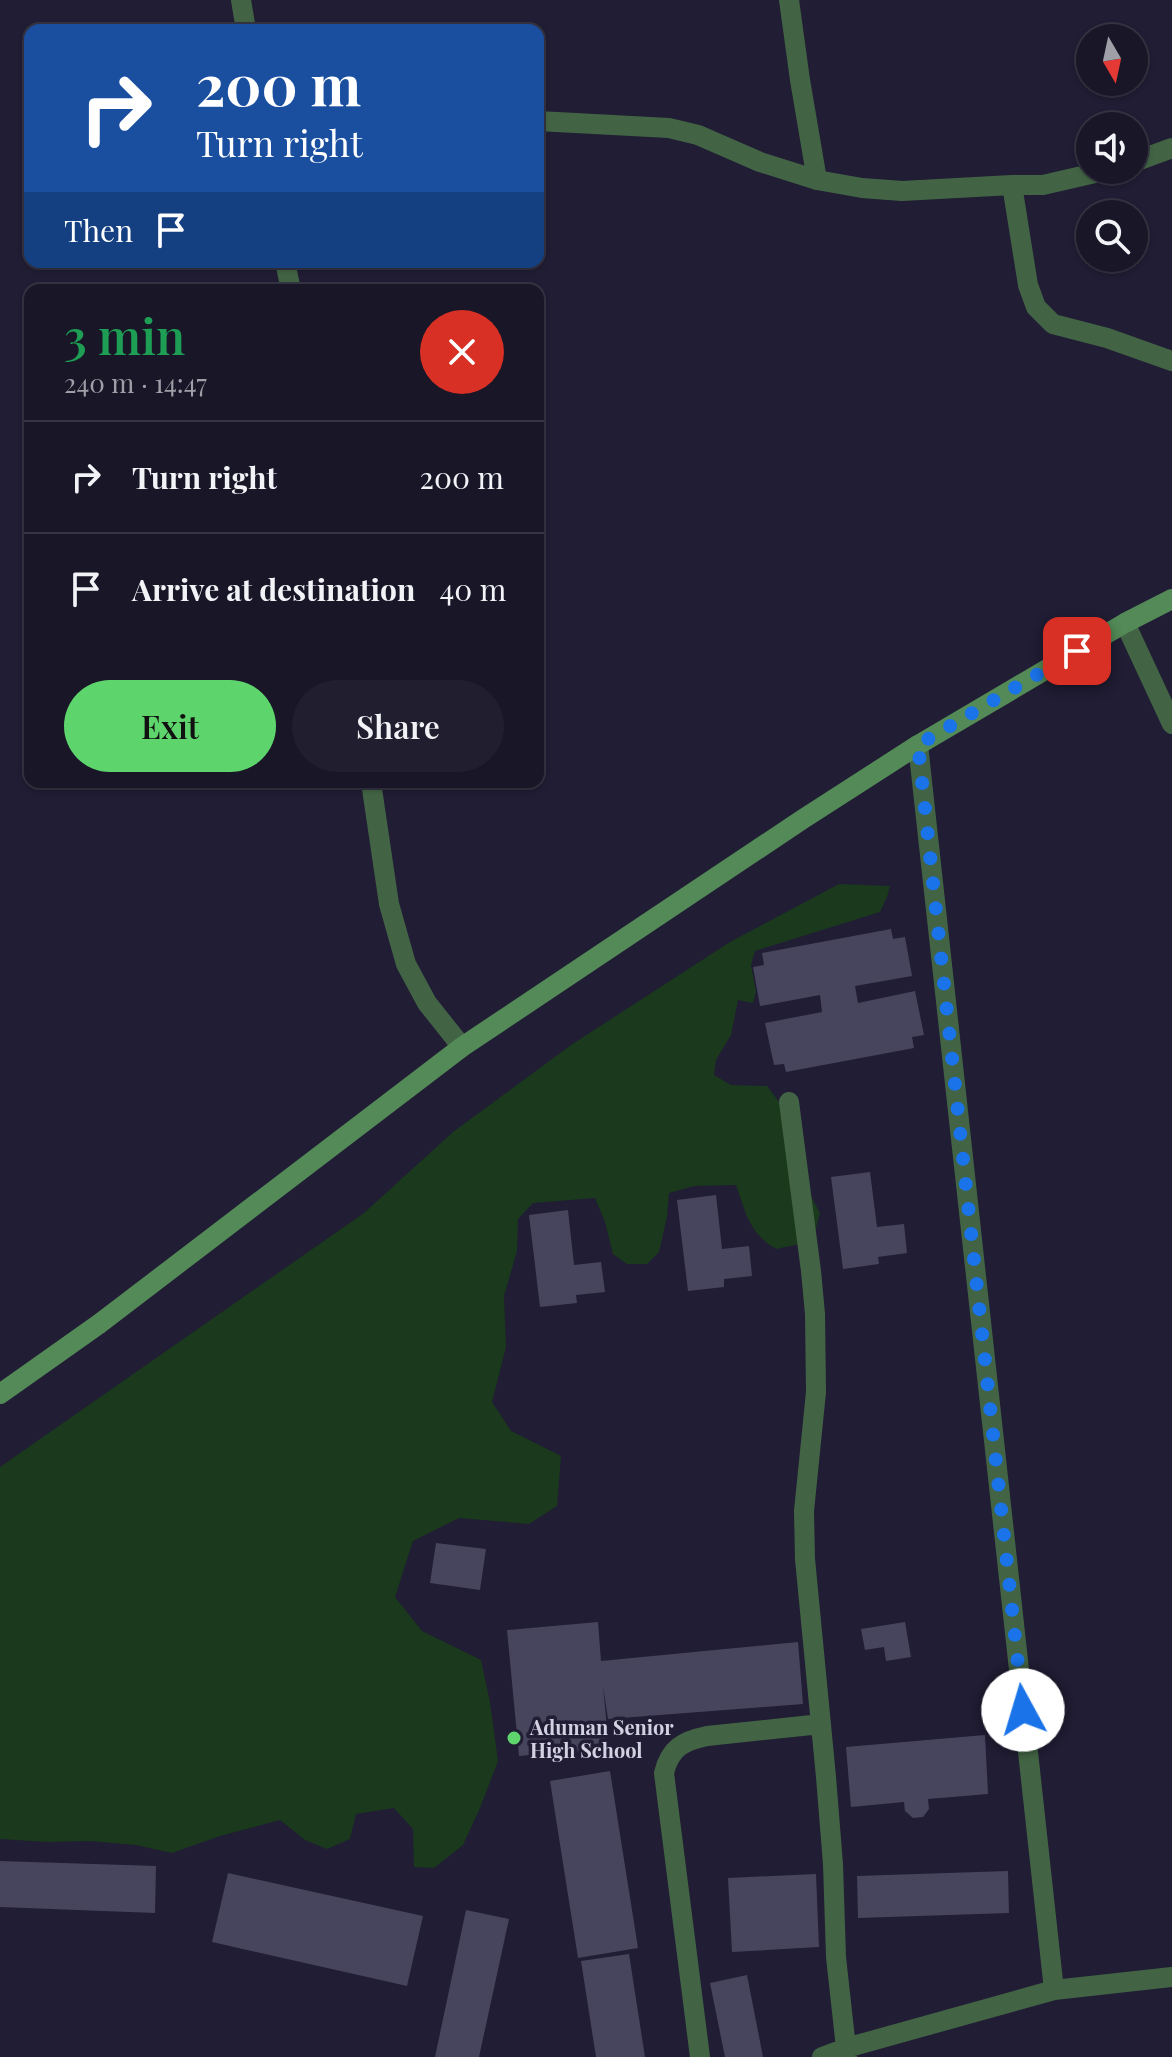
<!DOCTYPE html>
<html lang="en">
<head>
<meta charset="utf-8">
<style>
	:root { --surface:#181627; --page:#211f2f; --text:#f1f3f6; --muted:#9f9fa7; --line:#363544; --accent:#5ed56c }
	body { margin:0; font-family:"Playfair Display",serif; background:var(--page); color:var(--text); height:100vh; display:flex; flex-direction:column; font-size:30px; white-space:nowrap }
	* { box-sizing:border-box; margin:0 }
	p { font-size:26px; color:var(--muted) }
	.icon { flex:none; width:44px; height:44px; fill:none; stroke:currentColor; stroke-width:2; stroke-linecap:round; stroke-linejoin:round }
	.map { position:relative; flex:1; overflow:hidden }
	.details { position:absolute; left:24px; top:284px; width:520px; height:504px; display:flex; flex-direction:column; background:var(--surface); border-radius:16px; box-shadow:0 2px 6px #0004,0 0 0 2px var(--line) }
	.details>* { flex:none }
	.guide { position:absolute; left:24px; top:24px; width:520px; height:244px; border-radius:16px; box-shadow:0 2px 6px #0004,0 0 0 2px var(--line); background:#1a4fa0; color:#fff; overflow:hidden }
	.needle { width:52px; rotate:171deg }
	.tools { position:absolute; left:1076px; top:24px; display:grid; gap:16px }
	.tools a { display:grid; place-items:center; width:72px; height:72px; border-radius:50%; background:var(--surface); box-shadow:0 2px 6px #0004,0 0 0 2px var(--line); font-size:40px }
	.pin { position:absolute; display:grid; place-items:center; width:68px; height:68px; color:#fff; margin:-34px; border-radius:16px; box-shadow:0 4px 12px #0006 }
	.me { position:absolute; width:88px; margin:-44px; rotate:354deg; stroke-linejoin:round; filter:drop-shadow(0 0 6px #0008) }
	.turn { display:flex; align-items:center; gap:28px; height:168px; padding:0 40px; font-size:36px }
	.turn .icon { width:104px; height:104px; stroke-width:2.5 }
	.turn b { display:block; font-size:56px; line-height:68px }
	.then { display:flex; align-items:center; height:76px; padding:0 40px; background:#0003; gap:16px; font-size:30px }
	.round { display:grid; place-items:center; flex:none; width:84px; height:84px; border-radius:42px; background:var(--page) }
	.head { display:flex; align-items:center; justify-content:space-between; height:136px; padding:0 40px }
	h1 { font-size:48px; font-weight:600; line-height:60px; color:#1e9e55 }
	.primary-button { display:flex; gap:16px; margin-top:auto; padding:16px 40px }
	.primary-button a { flex:1; height:92px; border-radius:48px; background:var(--accent); color:#111; font-size:32px; font-weight:600; line-height:92px; text-align:center }
	.primary-button a+a { background:var(--page); color:var(--text) }
	ul { padding:0; list-style:none }
	li { display:flex; align-items:center; gap:24px; height:112px; padding:0 40px; border-top:2px solid var(--line) }
	li div { flex:1 }
	li b { display:block; font-size:30px }
	li em { font-style:normal }
	.map>svg:first-child { display:block }
	.green { fill:#1a391d }
	.building { fill:#47455e }
	.lines { fill:none; stroke-linecap:round; stroke-linejoin:round }
	.street { stroke:#426444; stroke-width:20 }
	.secondary { stroke:#538a57; stroke-width:20 }
	.route { stroke:#1a73e8; stroke-width:14; stroke-dasharray:0 25.2 }
	.poi-dot { fill:#5ed56c; stroke:#201d34; stroke-width:3 }
	.labels { text-anchor:middle; dominant-baseline:central; stroke-width:7; stroke-linejoin:round; paint-order:stroke }
	.poi-label { font-size:20px; font-weight:bold; fill:#d3d2e2; stroke:#201d34; text-anchor:start }
</style>
</head>
<body>
<div class="map">
<svg width="1172" height="2057" viewBox="0 0 1172 2057">
	<rect width="100%" height="100%" fill="#201d34"/>
	<path class="green" d="M839 884 890 886 887 897 880 912 755 951 751 965 756 992 753 1003 738 1000 731 1035 716 1060 714 1075 731 1085 767 1086 789 1115 811 1196 820 1213 816 1228 809 1242 776 1249C749 1233 746 1213 736 1185L694 1186 669 1193 667 1217 659 1252 647 1264H627L613 1254 605 1222 595 1198 533 1203 518 1219 517 1251 504 1296 506 1347 492 1402 511 1431 561 1456 557 1506 529 1524 459 1518 413 1541 395 1597 422 1631 481 1660 490 1702 498 1761 480 1808 463 1845 434 1868 414 1867 413 1829 394 1808 356 1814 350 1839 327 1849 305 1840 280 1820 220 1836 172 1853 136 1845 90 1841 47 1842 0 1839V1467L364 1213 453 1132 571 1045 730 942Z"/>
	<path class="building" d="M891 929 893 939 905 937 912 976 855 986 858 1003 915 991 924 1035 912 1037 914 1048 786 1072 784 1064 774 1065 765 1023 822 1012 820 995 760 1006 753 967 764 965 762 953Z
		M870 1172 877 1227 904 1224 907 1253 878 1257 879 1264 843 1269 831 1177Z
		M716 1195 722 1249 749 1246 752 1276 724 1279V1287L688 1291 677 1200Z
		M568 1210 574 1265 601 1262 605 1292 576 1295 577 1303 540 1307 529 1215Z
		M436 1543 486 1549 480 1590 430 1583Z
		M598 1622 601 1661 798 1642 803 1704 608 1719 603 1686 609 1749 519 1756 507 1630Z
		M905 1622 911 1657 886 1661 884 1647 865 1650 861 1629Z
		M985 1735 988 1794 928 1799 929 1809 923 1817 913 1818 905 1811 904 1802 851 1807 846 1747Z
		M610 1771 638 1948 578 1958 550 1781Z
		M0 1861 156 1866 155 1913 0 1907Z
		M1008 1871 1009 1913 858 1918 857 1876Z
		M228 1873 423 1916 407 1986 212 1942Z
		M816 1874 819 1947 732 1952 728 1878Z
		M466 1910 509 1919 479 2057H435Z
		M629 1954 645 2057H596L581 1961Z
		M747 1975 763 2057H725L710 1983Z"/>
	<g class="lines">
		<path class="street" d="M241 0 246 30
			M789 0 800 80 817 180
			M538 121 669 128 698 135 760 162 817 180 862 188 902 191 1012 185H1043L1108 170
			M1134 162 1172 148
			M1012 185 1028 285 1036 307 1053 324 1107 338 1172 361
			M285 262 291 290
			M1125 623 1172 724
			M918 745 1054 1990
			M371 782 389 904 406 964 427 1003 462 1047
			M789 1102 811 1271 815 1314 816 1392 804 1511 805 1559 826 1777 833 1864 836 1957 847 2057
			M700 2057 664 1773C670 1748 683 1741 707 1736L821 1724
			M822 2057 846 2048 1054 1990 1172 1977"/>
		<path class="secondary" d="M0 1394 99 1324 462 1047 803 819 918 745 1125 623 1172 599"/>
	</g>
	<g class="lines">
		<path class="route" d="M1023 1710 918 745 1077 651"/>
	</g>
	<circle class="poi-dot" cx="514" cy="1738" r="8"/>
	<g class="labels">
		<g class="poi-label">
			<text x="530" y="1726">Aduman Senior<tspan x="530" dy="23">High School</tspan></text>
		</g>
	</g>
</svg>
<div class="tools">
<a><svg class="needle" viewBox="-14 -14 28 28"><path d="M0-13l5 13h-10z" fill="#e53935"/><path d="M0 13l5-13h-10z" fill="#9f9fa7"/></svg></a>
<a><svg class="icon" aria-label="sound" viewBox="0 0 24 24"><path d="M4 9h4l5-4v14l-5-4H4zM17 9q2 3 0 6"/></svg></a>
<a><svg class="icon" aria-label="search" viewBox="0 0 24 24"><circle cx="10" cy="10" r="6"/><path d="M15 15l6 6"/></svg></a>
</div>
<div class="pin" style="left:1077px;top:651px;background:#d93025"><svg class="icon" aria-label="arrive" viewBox="0 0 24 24"><path d="M6 21V4h12l-3 4 3 4H6"/></svg></div>
<svg class="me" style="left:1023px;top:1710px" viewBox="-20 -20 40 40"><circle r="19" fill="#fff"/><path d="M0-13L10 11 0 6-10 11z" fill="#1a73e8"/></svg>
<div class="guide">
<div class="turn"><svg class="icon" aria-label="right" viewBox="0 0 24 24"><path d="M7 20v-9h11M14 6l5 5-5 5"/></svg><div><b>200 m</b>Turn right</div></div>
<div class="then">Then<svg class="icon" aria-label="arrive" viewBox="0 0 24 24"><path d="M6 21V4h12l-3 4 3 4H6"/></svg></div>
</div>
<section class="details">
<div class="head"><div><h1>3 min</h1><p>240 m · 14:47</p></div><a class="round" style="background:#d93025;color:#fff"><svg class="icon" aria-label="close" viewBox="0 0 24 24"><path d="M6 6l12 12M18 6L6 18"/></svg></a></div>
<ul>
<li><svg class="icon" aria-label="right" viewBox="0 0 24 24"><path d="M7 20v-9h11M14 6l5 5-5 5"/></svg><div><b>Turn right</b></div><em>200 m</em></li>
<li><svg class="icon" aria-label="arrive" viewBox="0 0 24 24"><path d="M6 21V4h12l-3 4 3 4H6"/></svg><div><b>Arrive at destination</b></div><em>40 m</em></li>
</ul>
<div class="primary-button"><a>Exit</a><a>Share</a></div>
</section>
</div>
</body>
</html>
